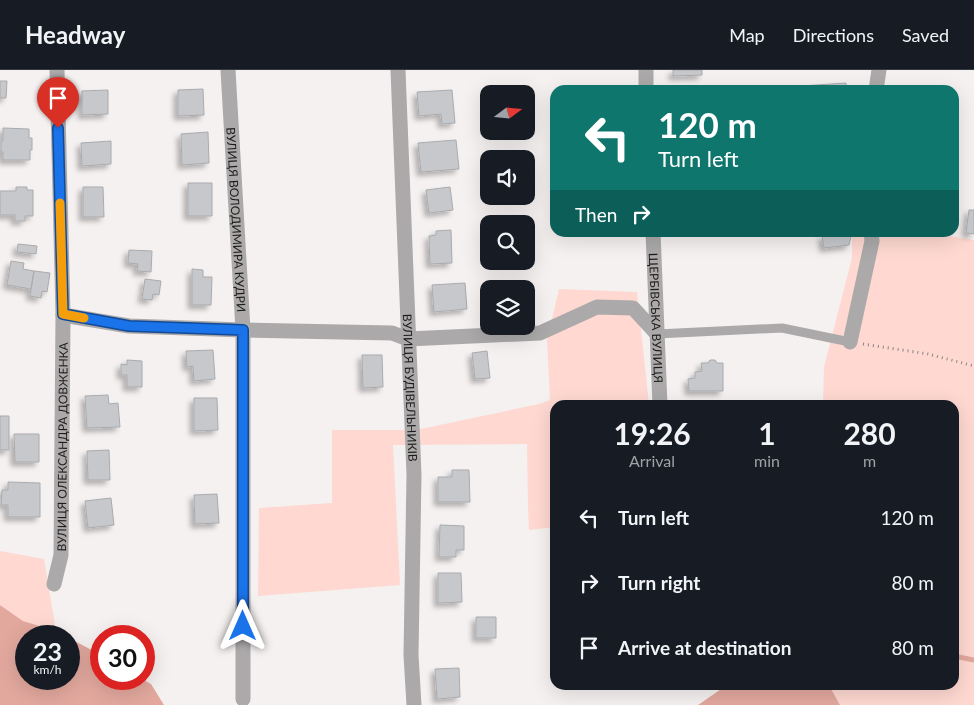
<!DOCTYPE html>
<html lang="en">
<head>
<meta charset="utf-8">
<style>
	:root { --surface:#171b24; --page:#20242c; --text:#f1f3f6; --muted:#9ea1a6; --line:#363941 }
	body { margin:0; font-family:Lato,sans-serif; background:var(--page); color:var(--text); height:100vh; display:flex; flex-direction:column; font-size:19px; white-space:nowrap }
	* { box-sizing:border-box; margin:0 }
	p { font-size:16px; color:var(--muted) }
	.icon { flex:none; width:28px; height:28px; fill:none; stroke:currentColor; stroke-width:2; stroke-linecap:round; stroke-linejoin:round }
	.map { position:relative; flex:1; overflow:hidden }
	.panel { position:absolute; left:550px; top:330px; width:409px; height:290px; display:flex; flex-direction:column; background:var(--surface); border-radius:15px; box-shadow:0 5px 20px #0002 }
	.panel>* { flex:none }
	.hud { position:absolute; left:550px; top:15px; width:409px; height:152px; border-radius:15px; box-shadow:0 5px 20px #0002; background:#0f766e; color:#fff; overflow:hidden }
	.needle { width:32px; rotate:74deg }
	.buttons { position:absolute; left:480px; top:15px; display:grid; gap:10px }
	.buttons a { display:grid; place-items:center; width:55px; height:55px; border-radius:10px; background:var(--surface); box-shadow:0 5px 20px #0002; font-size:25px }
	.speed { position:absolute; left:15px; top:555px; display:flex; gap:10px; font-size:25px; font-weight:700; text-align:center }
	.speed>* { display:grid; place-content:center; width:65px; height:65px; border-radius:50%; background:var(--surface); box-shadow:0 5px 20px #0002; line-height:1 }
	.speed small { font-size:12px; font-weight:400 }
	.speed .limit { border:8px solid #d22; background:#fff; color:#111 }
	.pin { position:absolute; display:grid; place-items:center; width:42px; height:42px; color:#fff; margin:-51px -21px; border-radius:50% 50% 50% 0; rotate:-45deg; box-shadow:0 0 5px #0007 }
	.pin .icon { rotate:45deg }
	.me { position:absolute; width:55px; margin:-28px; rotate:0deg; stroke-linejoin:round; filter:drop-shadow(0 0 4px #0008) }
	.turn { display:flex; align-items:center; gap:18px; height:105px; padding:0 25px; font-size:22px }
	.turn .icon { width:65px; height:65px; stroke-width:2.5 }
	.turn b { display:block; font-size:35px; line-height:42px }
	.then { display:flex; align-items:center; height:48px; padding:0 25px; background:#0003; gap:10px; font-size:19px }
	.eta { display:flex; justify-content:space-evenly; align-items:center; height:85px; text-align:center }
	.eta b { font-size:30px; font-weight:700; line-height:35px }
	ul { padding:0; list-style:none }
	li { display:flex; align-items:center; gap:15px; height:65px; padding:0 25px }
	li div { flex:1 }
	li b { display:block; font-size:19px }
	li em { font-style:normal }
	header { display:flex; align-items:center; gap:30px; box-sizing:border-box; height:70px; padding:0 25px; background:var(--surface); border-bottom:1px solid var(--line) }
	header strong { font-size:24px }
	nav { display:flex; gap:28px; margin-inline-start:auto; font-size:18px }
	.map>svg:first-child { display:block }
	.green { fill:#fed8d1 }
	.water { fill:#e2a89e }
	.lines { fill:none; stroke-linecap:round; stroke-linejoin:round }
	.stream { stroke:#e2a89e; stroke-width:5 }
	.building { fill:#c6c8cc; stroke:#a9abae; filter:url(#shadow) }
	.path { stroke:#898685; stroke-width:3; stroke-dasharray:1 4; stroke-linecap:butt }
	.service { stroke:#aba9a9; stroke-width:9 }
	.minor { stroke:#aba9a9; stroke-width:15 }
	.route-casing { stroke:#114b97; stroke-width:12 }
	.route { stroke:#1a73e8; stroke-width:9 }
	.slow { stroke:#f59e0b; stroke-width:9 }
	.labels { text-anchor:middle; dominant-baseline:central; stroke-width:4; stroke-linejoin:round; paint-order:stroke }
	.street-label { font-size:12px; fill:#1d1b1b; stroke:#fff }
</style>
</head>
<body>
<header>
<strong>Headway</strong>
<nav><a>Map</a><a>Directions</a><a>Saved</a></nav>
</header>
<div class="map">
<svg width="974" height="635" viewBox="0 0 974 635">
	<defs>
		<filter id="shadow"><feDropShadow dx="-4" dy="4" stdDeviation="2.5" flood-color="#0004"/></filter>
	</defs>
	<rect width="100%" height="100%" fill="#f5f1f0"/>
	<path class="green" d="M852 163H932L974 170V635H840L829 615H954V335H823L824 297 852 188Z
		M559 219 637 222 649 335H555V457L529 460 528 436 527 374 393 375 400 515 258 526 259 438 332 433V360H416L539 334 550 330 547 270Z
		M0 481 44 489 56 561 23 551 0 535Z"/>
	<path class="water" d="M0 535 23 551 56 561 66 566H26V609H69V568L101 585V609H142L151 614 164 635H0Z
		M727 615H829L840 635H698Z"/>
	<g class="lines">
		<path class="stream" d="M954 586 974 590"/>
	</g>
	<path class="building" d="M673 0H702V5L673 6Z
		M0 11H7L6 28H0Z
		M846 13 847 20H802L801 16Z
		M203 19 204 45 178 46V20Z
		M108 20V44L82 45V21Z
		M452 20 455 53 442 54 441 44 419 46 417 22Z
		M3 58 29 59V68H32V80H30V90H3V82H1V71H3Z
		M208 62 209 93 182 95 181 64Z
		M456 70 459 99 421 102 418 73Z
		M111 71V94L82 96 81 73Z
		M188 113H212V146H188Z
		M16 117H27V120H33V146H25V151H15V145H0V121H16Z
		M83 117H103L104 147H83Z
		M450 117 453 140 429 143 426 120Z
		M969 140H974V164L966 163Z
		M451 160 452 193 430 194 429 166 436 165V161Z
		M852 162 849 175 824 178 822 166Z
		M18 174 37 176 36 184 17 182Z
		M129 180 152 181 151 202 137 201 138 194 128 193Z
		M11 191 24 193 23 199 34 201 31 219 7 215Z
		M192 199 203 200V207H212L211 235H192Z
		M34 201 50 203 47 222 42 221 41 228 30 226Z
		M145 209 161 211 159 225 153 224 152 230 142 229Z
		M465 213 467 239 434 242 432 215Z
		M213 280 215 309 194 311 193 296 187 297 186 281Z
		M487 281 490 308 475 309 472 283Z
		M362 285H382L383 317 363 318Z
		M127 290 142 291V317H127V305H121V294L127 295Z
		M710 290H715L717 293H723V321H689L688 309 695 308V302L702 301 701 293H708Z
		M108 325 109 334 118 333 120 357 87 358 85 326Z
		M194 328H217L218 360 194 361Z
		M0 346H9V380H0Z
		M14 364H39V392H15Z
		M109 380 110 410H88L87 381Z
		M452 400H469L470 432H438V407H452Z
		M8 412 40 413V447H8V435H1L2 420H8Z
		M217 424 219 453 195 454 194 425Z
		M111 428 114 455 88 458 85 431Z
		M440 455 464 456V480H456V487H439Z
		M438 503H461L462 532 438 533Z
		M476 547H496V568H476Z
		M459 598 460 627 437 629 435 599Z"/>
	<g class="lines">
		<path class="path" d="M863 274 928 284 974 296"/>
		<path class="service" d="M657 264 782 258 850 272"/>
		<g class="minor">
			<path id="s1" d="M228 0 243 260V629"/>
			<path id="s2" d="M398 0 414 405 411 585 414 635"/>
			<path d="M646 0V20"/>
			<path d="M876 20 879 0"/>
			<path id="s3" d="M653 162 660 335"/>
			<path d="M63 245 129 256 243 260 392 263 408 269 540 263 597 237 633 238 657 264"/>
			<path d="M850 272 872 171 871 162"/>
			<path id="s4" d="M54 514 61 485 63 245 57 0"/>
		</g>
	</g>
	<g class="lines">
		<g class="route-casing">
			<path id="route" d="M58 58 63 244 129 256 243 260V556"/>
		</g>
		<use href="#route" class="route"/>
		<path class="slow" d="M60 133 63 244 84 248"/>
	</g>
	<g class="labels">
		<g class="street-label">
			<text stroke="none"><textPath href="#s1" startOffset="150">ВУЛИЦЯ ВОЛОДИМИРА КУДРИ</textPath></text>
			<text stroke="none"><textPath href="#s3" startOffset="86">ЩЕРБІВСЬКА ВУЛИЦЯ</textPath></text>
			<text stroke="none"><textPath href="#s2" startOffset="318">ВУЛИЦЯ БУДІВЕЛЬНИКІВ</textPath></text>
			<text stroke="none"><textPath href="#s4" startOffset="138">ВУЛИЦЯ ОЛЕКСАНДРА ДОВЖЕНКА</textPath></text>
		</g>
	</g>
</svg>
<div class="buttons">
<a><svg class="needle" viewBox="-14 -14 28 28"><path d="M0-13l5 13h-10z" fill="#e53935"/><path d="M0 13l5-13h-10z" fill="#9ea1a6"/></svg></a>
<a><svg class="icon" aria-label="sound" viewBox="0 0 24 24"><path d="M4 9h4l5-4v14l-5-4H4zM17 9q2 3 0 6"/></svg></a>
<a><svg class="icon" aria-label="search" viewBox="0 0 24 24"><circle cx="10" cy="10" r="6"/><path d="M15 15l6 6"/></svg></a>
<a><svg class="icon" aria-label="layers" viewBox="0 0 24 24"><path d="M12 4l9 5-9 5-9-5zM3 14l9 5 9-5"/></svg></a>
</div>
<div class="speed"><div>23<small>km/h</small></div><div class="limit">30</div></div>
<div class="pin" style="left:58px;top:58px;background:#d93025"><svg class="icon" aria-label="arrive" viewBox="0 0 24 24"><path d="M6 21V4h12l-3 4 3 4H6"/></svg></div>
<svg class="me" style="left:243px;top:556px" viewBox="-20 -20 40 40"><path d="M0-17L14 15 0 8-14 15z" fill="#1a73e8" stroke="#fff" stroke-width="4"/></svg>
<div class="hud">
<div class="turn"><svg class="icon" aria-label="left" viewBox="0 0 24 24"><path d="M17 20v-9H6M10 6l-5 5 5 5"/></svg><div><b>120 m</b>Turn left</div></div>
<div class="then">Then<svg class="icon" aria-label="right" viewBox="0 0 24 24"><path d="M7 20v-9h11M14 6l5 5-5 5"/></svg></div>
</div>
<section class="panel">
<div class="eta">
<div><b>19:26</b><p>Arrival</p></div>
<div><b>1</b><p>min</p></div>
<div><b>280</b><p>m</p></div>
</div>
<ul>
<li><svg class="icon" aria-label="left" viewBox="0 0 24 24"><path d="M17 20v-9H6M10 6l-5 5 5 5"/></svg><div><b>Turn left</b></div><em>120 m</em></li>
<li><svg class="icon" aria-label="right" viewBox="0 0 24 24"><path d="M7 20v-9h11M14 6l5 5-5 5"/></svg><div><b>Turn right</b></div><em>80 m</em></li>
<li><svg class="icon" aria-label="arrive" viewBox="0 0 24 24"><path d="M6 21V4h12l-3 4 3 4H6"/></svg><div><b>Arrive at destination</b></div><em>80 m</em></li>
</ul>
</section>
</div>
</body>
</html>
